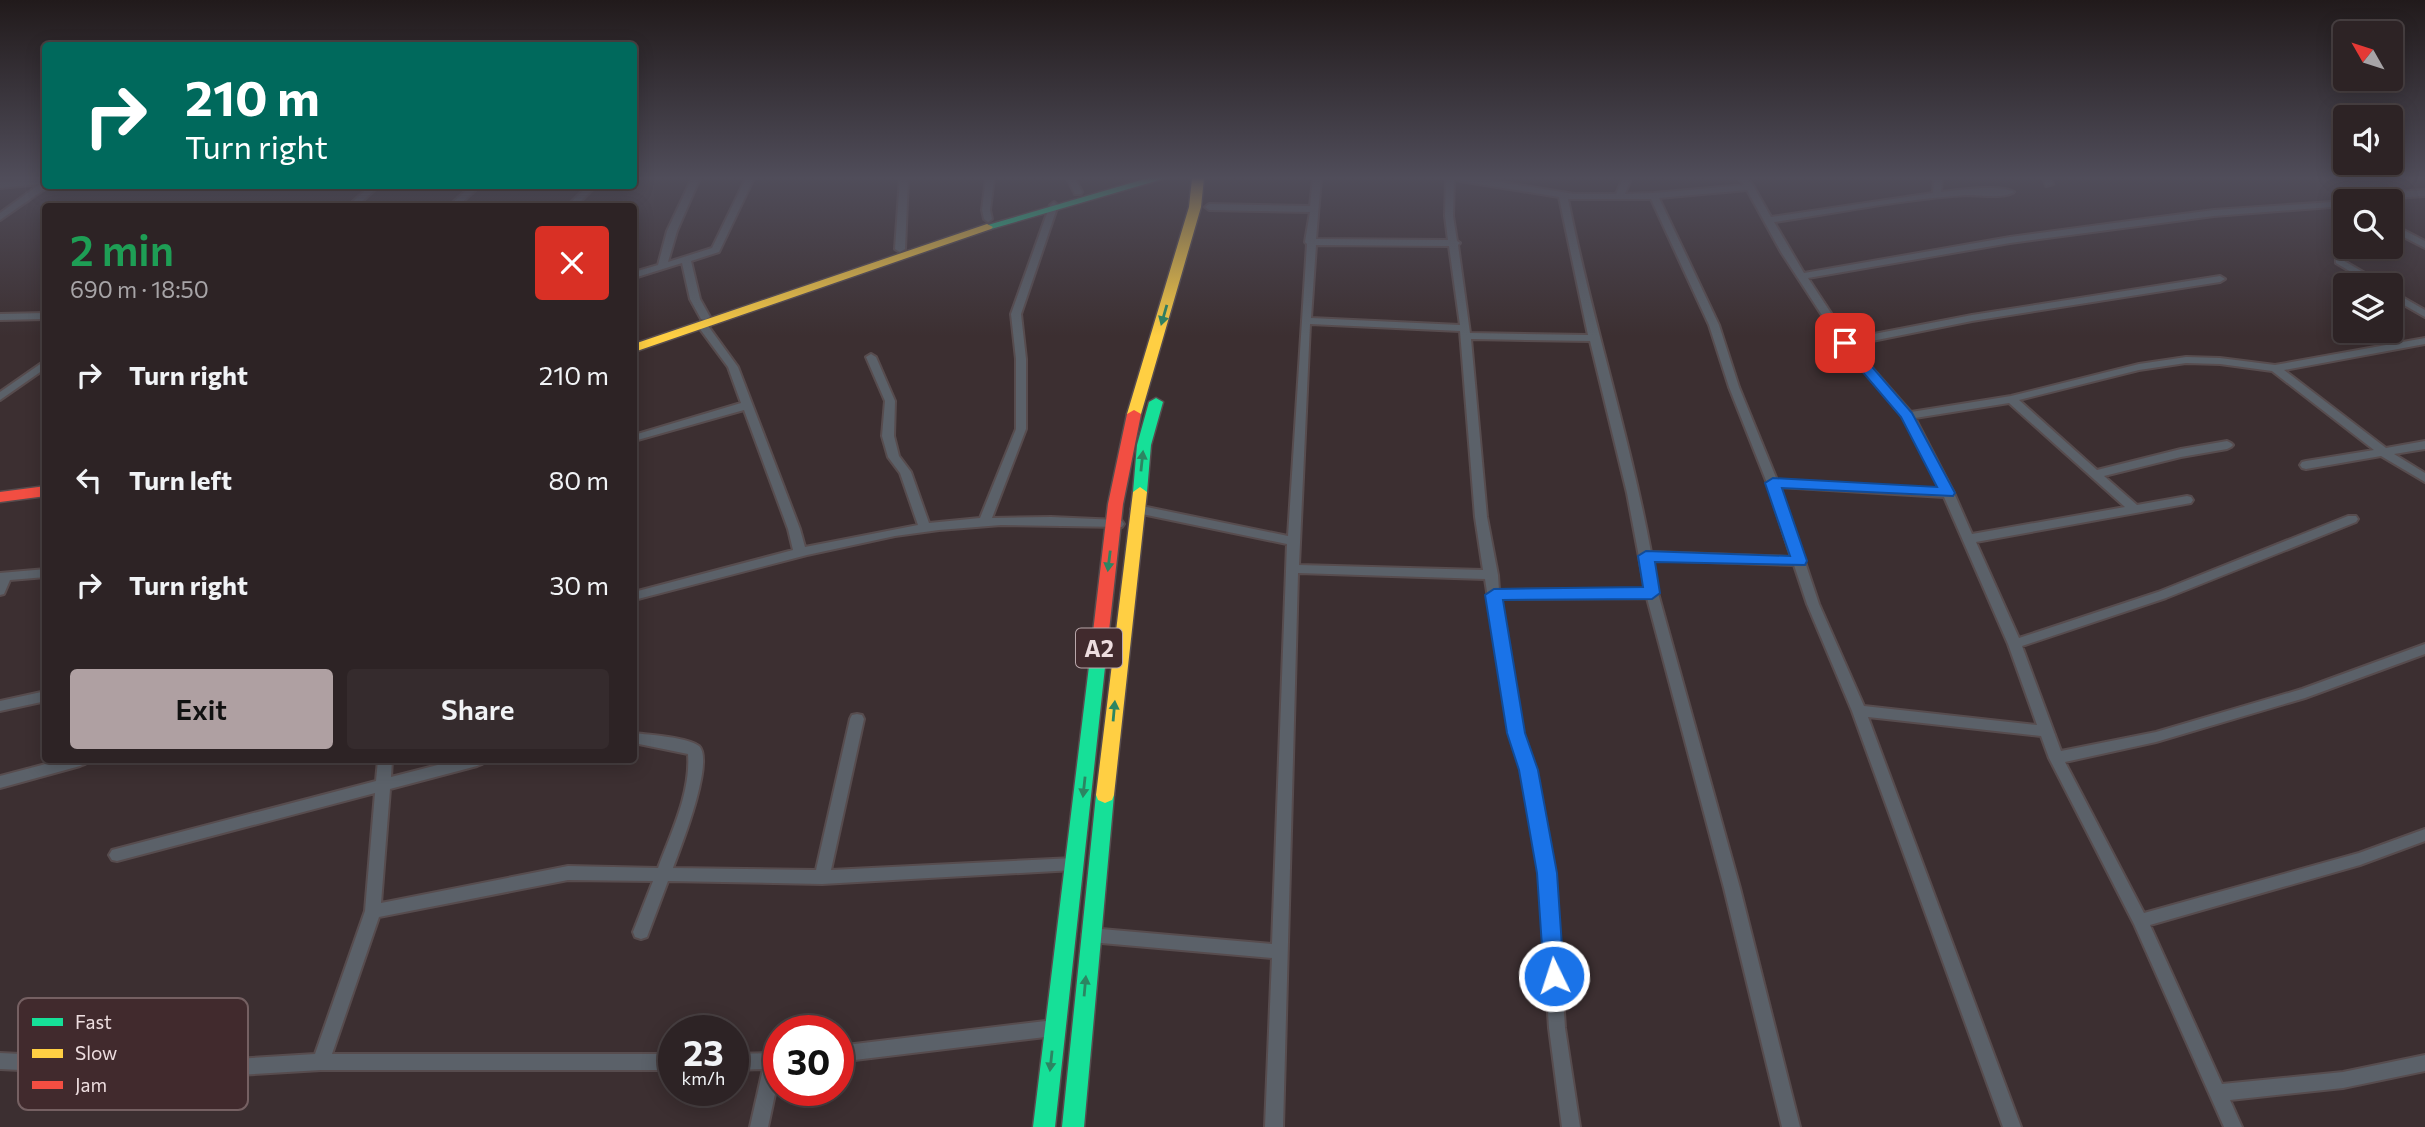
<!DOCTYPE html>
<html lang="en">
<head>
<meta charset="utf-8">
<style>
	:root { --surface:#2d2325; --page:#352b2d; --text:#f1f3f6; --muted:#a7a4a7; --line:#484042; --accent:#afa0a2 }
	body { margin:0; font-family:Commissioner,sans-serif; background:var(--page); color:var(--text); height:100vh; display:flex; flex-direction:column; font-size:26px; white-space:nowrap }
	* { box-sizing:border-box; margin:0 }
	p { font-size:23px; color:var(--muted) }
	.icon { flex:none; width:38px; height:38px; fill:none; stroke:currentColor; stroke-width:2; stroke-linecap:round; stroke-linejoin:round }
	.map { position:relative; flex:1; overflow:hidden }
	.side { position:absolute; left:42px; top:203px; width:595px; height:560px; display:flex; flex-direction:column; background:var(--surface); border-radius:7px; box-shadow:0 4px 18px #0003,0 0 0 2px var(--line) }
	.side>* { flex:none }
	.top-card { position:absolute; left:42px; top:42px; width:595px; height:147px; border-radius:7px; box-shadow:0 4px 18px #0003,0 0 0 2px var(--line); background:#00695c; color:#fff; overflow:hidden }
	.needle { width:46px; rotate:309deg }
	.controls { position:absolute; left:2333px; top:21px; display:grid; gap:14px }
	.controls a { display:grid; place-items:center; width:70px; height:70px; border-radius:7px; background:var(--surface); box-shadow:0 4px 18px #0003,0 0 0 2px var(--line); font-size:35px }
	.speed { position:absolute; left:658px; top:1015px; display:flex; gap:14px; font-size:35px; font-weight:700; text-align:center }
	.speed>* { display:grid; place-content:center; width:91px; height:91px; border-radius:50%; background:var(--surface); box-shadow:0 4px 18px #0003,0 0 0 2px var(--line); line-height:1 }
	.speed small { font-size:18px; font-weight:400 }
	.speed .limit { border:10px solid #d22; background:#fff; color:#111 }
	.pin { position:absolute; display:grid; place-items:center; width:60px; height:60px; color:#fff; margin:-30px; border-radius:14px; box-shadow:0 4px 10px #0006 }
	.me { position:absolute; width:77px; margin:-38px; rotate:356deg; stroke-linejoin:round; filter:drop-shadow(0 0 5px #0008) }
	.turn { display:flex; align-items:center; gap:24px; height:147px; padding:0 28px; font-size:32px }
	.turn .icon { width:91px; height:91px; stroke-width:2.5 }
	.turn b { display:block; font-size:49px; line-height:60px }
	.round { display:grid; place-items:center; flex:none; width:74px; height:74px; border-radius:7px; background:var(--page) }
	.summary { display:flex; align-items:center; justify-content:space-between; height:119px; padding:0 28px }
	h1 { font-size:42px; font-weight:600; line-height:52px; color:#1e9e55 }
	.action { display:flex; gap:14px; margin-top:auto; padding:14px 28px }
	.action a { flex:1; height:80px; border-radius:7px; background:var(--accent); color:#111; font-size:28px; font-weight:600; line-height:80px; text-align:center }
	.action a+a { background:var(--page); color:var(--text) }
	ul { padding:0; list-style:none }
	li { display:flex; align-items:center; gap:21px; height:105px; padding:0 28px }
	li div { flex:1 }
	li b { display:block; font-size:26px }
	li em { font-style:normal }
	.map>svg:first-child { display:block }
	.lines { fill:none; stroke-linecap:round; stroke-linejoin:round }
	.street-casing { stroke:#574c4e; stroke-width:4 }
	.fast-casing { stroke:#574c4e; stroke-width:3 }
	.slow-casing { stroke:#574c4e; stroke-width:3 }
	.jam-casing { stroke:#574c4e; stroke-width:3 }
	.street { fill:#5b6169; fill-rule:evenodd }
	.fast { fill:#16e098; fill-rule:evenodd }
	.slow { fill:#ffcf43; fill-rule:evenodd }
	.jam { fill:#f24e42; fill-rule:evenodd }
	.oneway { fill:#2c8562 }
	.route { fill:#1a73e8; stroke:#114b97; stroke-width:2 }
	.labels { text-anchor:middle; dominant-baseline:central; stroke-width:7; stroke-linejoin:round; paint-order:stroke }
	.shield { fill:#412a2d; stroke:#b9a7aa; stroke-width:2 }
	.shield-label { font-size:23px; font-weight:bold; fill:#eddddf }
	.key { fill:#412a2d; stroke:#756062; stroke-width:2 }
	.key-label { font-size:19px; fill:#eddddf }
</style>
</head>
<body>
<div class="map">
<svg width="2425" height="1127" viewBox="0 0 2425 1127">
	<rect width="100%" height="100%" fill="#3c2f31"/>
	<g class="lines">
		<g class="street-casing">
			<path id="street" d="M46 178V186H49L0 220V213L40 184 0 188V182Z
				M692 178H700L677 231 668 262 712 248 746 178H754L719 252 691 261 700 299 710 317 705 320 701 319 690 299 682 263 634 278V272L658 265 667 231Z
				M900 178H908L905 249 900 252 895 249Z
				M986 178H994L990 210 992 219 988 222 984 219 982 210Z
				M1067 178H1075L1082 192 1081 194H1075Z
				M1313 178H1321L1316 239 1448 240 1445 216 1446 178H1454L1453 216 1457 241 1460 243 1458 245 1470 333 1588 335 1559 197 1460 181 1456 178H1476L1574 194H1616L1623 178H1631L1625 194 1654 193 1744 185 1738 178H1747L1754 187 1771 217 1933 193 1934 178H1942L1941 192C1959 190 2001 184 2014 192 2003 199 1980 195 1967 195 1902 199 1838 213 1774 222L1804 273 2010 237 2144 219 2214 210 2347 201 2366 194 2425 190V196L2345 201V206L2214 216 2010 243 1808 278 1848 339 1972 315 2220 276 2225 279 2220 282 1972 321 1852 345 1911 412 2011 396 2139 364 2186 357 2220 358 2275 365 2425 338V344L2284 370 2386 448 2425 441V449L2394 454 2425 473V482L2381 456 2306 469 2302 468 2300 465 2302 462 2306 461 2374 450 2272 371 2220 364 2186 363 2139 370 2019 400 2097 470 2181 449 2227 441 2231 443 2233 445 2231 447 2227 449 2181 457 2104 476 2137 505 2187 496 2191 497 2193 500 2191 503 1976 542 2019 638 2158 592 2348 516H2356L2358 519 2356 522 2166 598 2022 646 2061 751 2156 732 2302 689 2425 644V654L2305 698 2156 742 2065 762 2144 913 2359 853 2425 829V841L2360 865 2150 925 2222 1084 2343 1072 2425 1055V1071L2343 1088 2230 1100 2242 1127H2224L2134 924 2049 758 2041 736 1868 717 2021 1127H2003L1852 711 1807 604 1794 565 1652 560 1658 593 1740 888 1800 1127H1782L1724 888 1647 598 1501 599 1523 733 1535 770 1555 873 1565 1028 1580 1127H1562L1549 1028 1539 873 1521 770 1509 733 1485 579 1298 573 1283 1127H1265L1272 958 1090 942 1084 940 1082 935 1084 930 1090 928 1272 944 1287 544 1137 513 1131 509 1137 505 1288 536 1307 244 1305 242 1310 212 1209 210 1205 207 1209 204 1310 206ZM1747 190 1781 252 1840 343 1903 417 1940 489 1777 480 1739 387 1719 325 1659 198ZM1568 199H1651L1709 325 1729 387 1767 483 1791 557 1651 552C1629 433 1591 317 1568 199ZM1316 245 1449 246 1460 325 1311 318ZM1310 324 1460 331 1475 517 1483 570 1299 565ZM1471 339 1590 341 1627 493 1645 589 1499 590 1498 575 1487 517ZM2009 403 2125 507 1972 534 1954 493 1915 418ZM1780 487 1944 497 2008 644 2037 725 1864 706 1819 604Z
				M2043 178H2051L2053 184 2046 186Z
				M370 186H379L357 206H348Z
				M471 186H480L458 206H449Z
				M588 186H596L576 206H567Z
				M1054 202 1058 205 1021 314 1026 359V429L992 518 1051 517 1118 520 1122 521 1124 524 1122 527 1001 525 939 530 895 536 807 555 634 600V592L793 550 788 529 744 410 634 441V435L741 403 728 367 697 325 702 322 706 323 738 367 800 529 805 547 918 525 900 473 888 457 882 436 885 401 866 357 871 354 876 357 895 401 894 436 899 456 911 472 929 523 980 518 1016 429V359L1011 314 1050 205Z
				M2390 223 2425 241V248L2390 230Z
				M2339 258 2382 283 2384 285H2373L2336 263V259Z
				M2390 290 2425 310V317L2390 297Z
				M46 313V319L0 320V314Z
				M46 360V368L0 400V392Z
				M46 569V577L10 580 4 594 0 595V573Z
				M46 691V701L0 711V701Z
				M857 714 862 715 864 719 831 870 1074 858 1079 859 1082 864 1079 869 1074 870 822 884 668 881 647 937 641 939 635 937 633 932 653 881 568 880 379 917 332 1054H674V1070H321L187 1078 0 1069V1053L187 1062 315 1054 365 911 375 793 117 861 112 860 109 855 112 850 376 781 378 760H392L391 777 457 760H484L482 764 477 766 390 789 381 903 568 866 658 868C671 833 691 792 688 754L634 743V733C649 735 688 737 699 746 715 761 680 849 673 868L816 870 850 719 852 715Z
				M61 760H87L85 764 80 766 0 788V776Z
				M1054 1020 1060 1022 1062 1028 1060 1034 1054 1036 838 1062V1046Z
				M778 1053 779 1075 768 1127H750L763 1069 733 1070V1054Z"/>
		</g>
		<g class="fast-casing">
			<path id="fast" d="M1148 178H1166L991 229H983L981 227Z
				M1156 398 1163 402 1151 445 1147 492 1140 497 1133 492 1137 445 1149 402Z
				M1098 652 1104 654 1106 658 1055 1127H1033L1090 658 1092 654Z
				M1105 787 1112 790 1114 795 1084 1127H1062L1096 795 1098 790Z"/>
		</g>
		<g class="slow-casing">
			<path id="slow" d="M1192 178H1204L1201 207 1141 414 1134 418 1127 414 1189 207Z
				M987 224 993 227 991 229 634 352V344Z
				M1140 487 1147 492 1114 795 1112 800 1105 803 1098 800 1096 795 1133 492Z"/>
		</g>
		<g class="jam-casing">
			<path id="jam" d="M1134 410 1141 414 1123 504 1106 658 1104 662H1092L1090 658 1108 504 1127 414Z
				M46 486V496L0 502V492Z"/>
		</g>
		<use href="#street" class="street"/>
		<use href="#fast" class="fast"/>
		<use href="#slow" class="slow"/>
		<use href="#jam" class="jam"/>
	</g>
	<defs><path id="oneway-solid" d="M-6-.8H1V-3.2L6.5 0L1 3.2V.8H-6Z" transform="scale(1.75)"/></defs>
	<g class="oneway">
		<use href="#oneway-solid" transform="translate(1164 315) rotate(106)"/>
		<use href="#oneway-solid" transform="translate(1142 461) rotate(-84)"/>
		<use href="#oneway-solid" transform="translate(1109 561) rotate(97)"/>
		<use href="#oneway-solid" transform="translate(1114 711) rotate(-85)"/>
		<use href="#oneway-solid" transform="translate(1084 787) rotate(96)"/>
		<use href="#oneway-solid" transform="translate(1085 986) rotate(-85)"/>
		<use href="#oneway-solid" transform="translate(1051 1061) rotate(96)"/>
	</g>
	<linearGradient id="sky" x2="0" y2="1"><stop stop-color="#211a1b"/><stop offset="0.53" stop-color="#504d5a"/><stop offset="1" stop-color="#504d5a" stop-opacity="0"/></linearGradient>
	<rect width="2425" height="336" fill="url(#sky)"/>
	<path class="route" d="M1845 339 1849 340 1912 413 1955 493 1953 496 1782 488 1807 561 1805 565 1655 562 1660 593 1652 599 1503 600 1525 733 1538 770 1557 873 1564 976 1561 983 1554 986 1547 983 1544 976 1537 873 1519 770 1507 733 1485 595 1494 589 1643 587 1638 556 1646 551 1790 556 1765 483 1773 478 1937 487 1901 417 1838 343Z"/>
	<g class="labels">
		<rect class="shield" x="1076" y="628.5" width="46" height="39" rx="5"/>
		<g class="shield-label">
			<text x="1099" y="648">A2</text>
		</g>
	</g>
	<rect x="18" y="998" width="230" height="112" rx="10" class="key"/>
	<rect x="32" y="1018" width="31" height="8" fill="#16e098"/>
	<rect x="32" y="1049" width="31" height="9" fill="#ffcf43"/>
	<rect x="32" y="1081" width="31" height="8" fill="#f24e42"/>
	<g class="key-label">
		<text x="75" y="1029">Fast</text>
		<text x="75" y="1060">Slow</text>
		<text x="75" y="1092">Jam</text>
	</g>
</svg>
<div class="controls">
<a><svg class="needle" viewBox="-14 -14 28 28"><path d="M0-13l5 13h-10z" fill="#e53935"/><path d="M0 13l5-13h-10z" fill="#a7a4a7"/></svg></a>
<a><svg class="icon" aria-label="sound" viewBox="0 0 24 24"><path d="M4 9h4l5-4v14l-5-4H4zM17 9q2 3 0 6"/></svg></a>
<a><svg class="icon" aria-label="search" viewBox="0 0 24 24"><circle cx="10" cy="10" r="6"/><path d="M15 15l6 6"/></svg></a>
<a><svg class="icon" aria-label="layers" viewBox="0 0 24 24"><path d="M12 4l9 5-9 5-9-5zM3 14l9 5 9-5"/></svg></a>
</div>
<div class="speed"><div>23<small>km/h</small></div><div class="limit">30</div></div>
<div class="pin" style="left:1845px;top:343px;background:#d93025"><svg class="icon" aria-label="arrive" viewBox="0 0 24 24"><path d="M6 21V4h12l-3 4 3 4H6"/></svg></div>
<svg class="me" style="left:1554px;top:976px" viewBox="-20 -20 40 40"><circle r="17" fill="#1a73e8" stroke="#fff" stroke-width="3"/><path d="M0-11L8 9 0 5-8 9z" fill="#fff"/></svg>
<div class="top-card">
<div class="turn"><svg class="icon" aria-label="right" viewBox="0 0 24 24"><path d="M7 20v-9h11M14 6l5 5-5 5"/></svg><div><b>210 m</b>Turn right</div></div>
</div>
<section class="side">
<div class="summary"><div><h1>2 min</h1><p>690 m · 18:50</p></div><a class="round" style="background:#d93025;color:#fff"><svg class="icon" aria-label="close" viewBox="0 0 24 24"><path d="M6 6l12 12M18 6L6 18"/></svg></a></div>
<ul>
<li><svg class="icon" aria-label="right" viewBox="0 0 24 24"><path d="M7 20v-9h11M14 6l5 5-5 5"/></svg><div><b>Turn right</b></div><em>210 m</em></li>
<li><svg class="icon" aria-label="left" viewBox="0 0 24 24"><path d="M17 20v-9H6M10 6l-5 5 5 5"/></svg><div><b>Turn left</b></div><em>80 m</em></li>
<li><svg class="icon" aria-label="right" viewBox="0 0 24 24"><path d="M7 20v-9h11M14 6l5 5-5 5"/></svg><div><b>Turn right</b></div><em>30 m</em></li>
</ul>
<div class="action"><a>Exit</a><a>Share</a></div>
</section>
</div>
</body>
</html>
